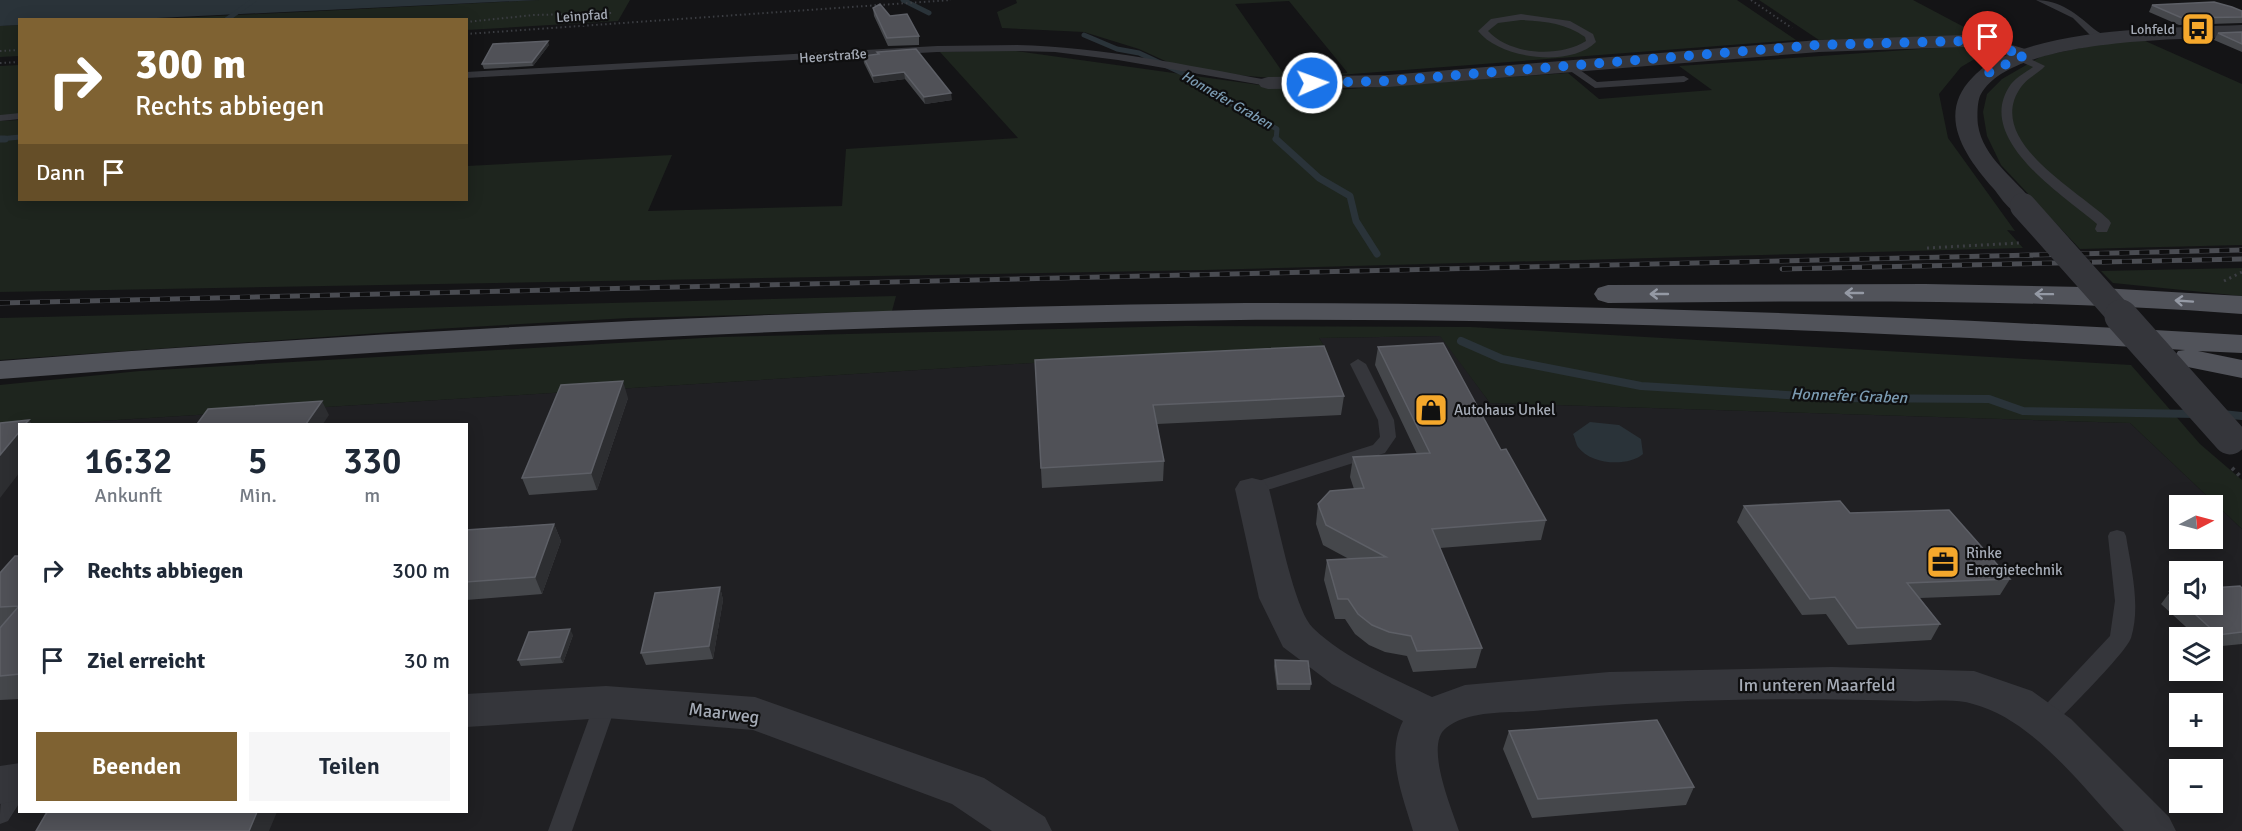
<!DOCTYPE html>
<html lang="de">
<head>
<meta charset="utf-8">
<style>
	:root { --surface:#fff; --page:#f6f6f7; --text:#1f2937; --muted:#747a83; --accent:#7f6232 }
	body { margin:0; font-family:Signika,sans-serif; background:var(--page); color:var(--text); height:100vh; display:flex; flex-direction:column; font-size:22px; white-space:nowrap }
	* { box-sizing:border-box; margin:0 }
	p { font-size:20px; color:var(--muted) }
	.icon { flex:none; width:33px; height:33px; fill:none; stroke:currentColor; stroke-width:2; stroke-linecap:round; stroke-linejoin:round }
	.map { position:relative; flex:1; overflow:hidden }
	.drawer { position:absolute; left:18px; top:423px; width:450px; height:390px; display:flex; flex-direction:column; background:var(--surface); border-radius:0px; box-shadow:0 3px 15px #0003 }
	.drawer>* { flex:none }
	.guide { position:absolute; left:18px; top:18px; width:450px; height:183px; border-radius:0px; box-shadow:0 3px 15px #0003; background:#7f6232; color:#fff; overflow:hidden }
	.needle { width:39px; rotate:84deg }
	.tools { position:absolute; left:2169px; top:495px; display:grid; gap:12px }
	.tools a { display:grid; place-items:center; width:54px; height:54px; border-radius:0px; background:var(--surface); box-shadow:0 3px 15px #0003; font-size:30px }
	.pin { position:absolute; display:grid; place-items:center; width:51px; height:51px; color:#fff; margin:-62px -26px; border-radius:50% 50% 50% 0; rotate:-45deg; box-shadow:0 0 6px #0007 }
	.pin .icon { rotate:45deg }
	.me { position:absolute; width:66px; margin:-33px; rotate:88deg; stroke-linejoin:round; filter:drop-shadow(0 0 4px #0008) }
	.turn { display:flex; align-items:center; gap:21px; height:126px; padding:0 18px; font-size:27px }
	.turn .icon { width:78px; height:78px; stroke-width:2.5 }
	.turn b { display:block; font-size:42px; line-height:51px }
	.then { display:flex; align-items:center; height:57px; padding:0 18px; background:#0003; gap:12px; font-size:22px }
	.eta { display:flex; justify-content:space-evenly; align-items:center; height:102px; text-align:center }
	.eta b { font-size:36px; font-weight:600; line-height:42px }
	.primary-button { display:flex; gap:12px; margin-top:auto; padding:12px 18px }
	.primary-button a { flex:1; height:69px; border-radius:0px; background:var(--accent); color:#fff; font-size:24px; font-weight:600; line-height:69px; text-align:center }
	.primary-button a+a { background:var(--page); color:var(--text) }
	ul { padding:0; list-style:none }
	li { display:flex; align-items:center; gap:18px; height:90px; padding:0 18px }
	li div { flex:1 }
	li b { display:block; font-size:22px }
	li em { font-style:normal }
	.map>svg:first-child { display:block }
	.built { fill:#202023; fill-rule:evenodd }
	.green { fill:#1e251e; fill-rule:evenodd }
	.water { fill:#2a3339 }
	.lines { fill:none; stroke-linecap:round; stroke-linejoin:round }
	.stream-far2 { stroke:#2a3339; stroke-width:5 }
	.stream-far1 { stroke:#2a3339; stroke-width:7 }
	.stream { stroke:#2a3339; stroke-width:8 }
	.path-far2 { stroke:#3b3d42; stroke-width:2; stroke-dasharray:1.5 3; stroke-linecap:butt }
	.path-far1 { stroke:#3b3d42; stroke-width:3; stroke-dasharray:2 4; stroke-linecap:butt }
	.path { stroke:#3b3d42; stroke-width:4; stroke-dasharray:3 4.5; stroke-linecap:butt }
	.service { fill:#35363b; fill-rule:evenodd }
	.minor { fill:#35363b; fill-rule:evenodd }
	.tertiary { fill:#35363b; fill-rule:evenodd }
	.primary { fill:#51535a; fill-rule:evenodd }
	.rail-casing { stroke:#4a4c52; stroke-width:5 }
	.rail { stroke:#0f0f10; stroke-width:4; stroke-dasharray:10; stroke-linecap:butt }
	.tertiary-bridge-far1 { stroke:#35363b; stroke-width:26 }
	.tertiary-bridge { stroke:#35363b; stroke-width:33 }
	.wall { fill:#45474b }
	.shaded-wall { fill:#2d2e31 }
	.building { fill:#505157; stroke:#5d5f66; stroke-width:1.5 }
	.oneway { stroke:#9499a4 }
	.route { stroke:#1a73e8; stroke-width:10; stroke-dasharray:0 18 }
	.labels { text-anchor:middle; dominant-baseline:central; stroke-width:4.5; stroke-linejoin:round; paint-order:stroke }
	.far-street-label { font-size:14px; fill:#a5abb6; stroke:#0f0f10 }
	.far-poi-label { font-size:14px; fill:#a5abb6; stroke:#0f0f10; text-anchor:end }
	.far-water-label { font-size:14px; font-style:italic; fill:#7b9bb2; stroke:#0f0f10 }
	.poi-label { font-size:15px; fill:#a5abb6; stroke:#0f0f10; text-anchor:start }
	.water-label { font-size:16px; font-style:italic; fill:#7b9bb2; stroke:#0f0f10 }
	.near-street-label { font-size:18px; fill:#a5abb6; stroke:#0f0f10 }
</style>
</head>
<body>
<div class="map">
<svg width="2242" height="831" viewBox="0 0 2242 831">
	<rect width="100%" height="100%" fill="#141416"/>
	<path class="built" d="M1441 336 1490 403 2130 423 2242 529V831H0V428L19 427 20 812H466V424H53L1224 351H1327L1319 338ZM2180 506H2212V538H2180ZM2180 572H2212V604H2180ZM2180 638H2212V670H2180ZM2180 704H2212V736H2180ZM2180 770H2212V802H2180Z"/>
	<path class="green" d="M539 0H630L618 21 467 30 466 20H136Z
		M1016 0H1737L1796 40 1286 79 1236 75 1174 65 1139 49 1084 32 1002 28 997 12 1017 3ZM1289 1 1347 72V73L1286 77 1235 4Z
		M1759 0H1913L1981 36 1819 40Z
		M19 25V56L0 57V26Z
		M2143 40 2242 84V245L2080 249 2001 165 1987 136 1983 112 1987 94 2002 79 2042 56 2109 42Z
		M1977 45 1990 50 1961 67 1939 94 1948 138 2015 231 2007 230 2023 248 1204 270 0 292V121L19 120 20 200H466L467 166 672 155 648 211 842 206 846 149 1018 138 940 52 1009 50 1309 92 1568 73 1599 99 1712 90 1679 66Z
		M19 65V115L0 117V66Z
		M2242 268V296L2113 283 2101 271Z
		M896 296 892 311 629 318 435 329 0 360V318Z
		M1185 326 1471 327 2131 365 2200 444 2242 480V529L2130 423 1490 403 1440 336 1319 338 1328 352 1224 351 53 424H20L0 428V385L140 371 719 337Z"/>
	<path class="water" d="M0 0H539L136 19 20 20 19 25 0 26Z
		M1590 422 1619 425 1641 439 1643 454C1628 467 1591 465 1578 447 1576 444 1575 438 1573 434Z"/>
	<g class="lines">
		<path class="stream-far2" d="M903 0 929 13
			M226 20 254 0
			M1084 35 1117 49 1139 53 1184 74 1219 97 1277 129 1276 140
			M0 139 20 137"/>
		<path class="stream-far1" d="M0 139H5
			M1276 139 1319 178 1350 196 1356 221 1377 254"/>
		<path class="stream" d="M1461 341 1502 359 1641 386 1837 398 1989 399 2023 411 2197 414
			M2222 414 2242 416"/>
		<path class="path-far2" d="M1751 0 1792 28
			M466 22 534 15 613 13
			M466 34 951 0
			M0 51 20 50
			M0 63 20 62"/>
		<path class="path-far1" d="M1927 248 2019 243
			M2224 281 2242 272"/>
		<path class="path" d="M2232 468 2242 478"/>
		<path class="service" d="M2036 0C2060 0 2077 14 2094 29 2099 33 2105 35 2110 39L2105 42 2090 35 2073 18Z
			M1521 14 1570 21 1593 34 1596 42C1570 68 1500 59 1478 31L1491 19ZM1521 20C1544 21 1566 23 1585 37L1586 41C1559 58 1510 55 1488 31L1498 23Z
			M1017 45C1102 47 1185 65 1268 80L1273 83 1268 86 1118 60 1055 52 1017 51 937 52 466 78V72L937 46Z
			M2014 55H2022L2045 66C2038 74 2027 78 2021 87 1983 140 2079 191 2109 220L2111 223 2107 232H2097L2095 229 2097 224C2063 195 1972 138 2011 84 2017 77 2026 72 2033 67L2014 59Z
			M1570 63 1597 82 1684 76 1689 79 1684 82 1595 88 1566 68V64Z
			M20 113V119L0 121V115Z
			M1358 359 1366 364 1394 420 1396 437 1385 453 1258 493H1246L1243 489 1246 485 1373 445 1380 437 1378 420 1350 364Z
			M2117 530 2124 532 2126 536C2131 568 2141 606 2131 638 2125 654 2066 712 2051 728L2043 731 2035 728 2032 722 2035 716 2110 636 2115 601 2108 536 2110 532Z
			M606 693 614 696 617 702 572 831H548L595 702 598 696Z
			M17 775 20 776V802L8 821 0 824C0 806 0 783 17 775Z"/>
		<path class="minor" d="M1963 35 1995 40 2032 51 2035 55 2032 59 2025 61 1992 51 1963 47 1819 52 1388 87 1268 89 1261 87 1258 83 1261 79 1268 77 1388 75 1819 40Z
			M1252 478 1264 481 1269 489C1277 518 1294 610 1313 628 1345 659 1393 678 1432 697L1465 685 1609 672 1832 667 1974 671 2032 691 2071 719 2169 817 2176 831H2124C2082 787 2034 720 1973 704 1955 698 1930 702 1910 701 1785 697 1659 699 1534 711 1507 713 1468 710 1446 728 1424 745 1452 809 1459 831H1413C1403 796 1385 756 1403 721L1332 684 1283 647 1259 598 1235 489 1240 481Z
			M606 686 755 697 984 778 1045 817 1052 831H992L952 804 753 730 606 718 466 727V694Z
			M20 763V800L0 804V766Z"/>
		<path class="tertiary" d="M2242 25V37C2184 39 2012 38 1981 94 1977 100 1977 118 1978 125 1983 159 2018 180 2036 206L2032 211C2026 213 2020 215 2014 211 2006 207 1999 195 1993 188 1964 155 1936 114 1973 77 1977 73 1982 68 1987 65 2051 27 2168 28 2242 25Z"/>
		<path class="primary" d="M1925 284 2084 287 2242 296V314C2031 298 1820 301 1608 303L1598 300 1594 294 1598 288 1608 285Z
			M1246 303C1579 303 1910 316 2242 335V353L2198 351 2242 360V378L2178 365 2174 358 2178 351 2185 350C1870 331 1555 318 1240 320 826 324 413 347 0 379V361C415 329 830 307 1246 303Z"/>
		<g class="rail-casing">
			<path id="rail" d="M1782 269 2242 259
				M0 303 2242 250"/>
		</g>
		<use href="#rail" class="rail"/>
		<path class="tertiary-bridge-far1" d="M2023 206 2122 317"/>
		<path class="tertiary-bridge" d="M2121 316 2230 438"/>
	</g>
	<path class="wall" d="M2152 5 2242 11V23L2179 25 2149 12Z
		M873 8 890 16 919 36V45L888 46 874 16Z
		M2242 32V52L2214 40 2218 33Z
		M549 45 533 66 484 69 482 64Z
		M877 52 952 100 925 104 905 79 874 83 864 63 863 56 878 54Z
		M1378 347 1501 450 1546 520 1541 540 1440 548 1482 648 1476 668 1413 672 1407 656 1385 652 1369 645 1355 634 1345 619H1335L1324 580 1327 560 1349 559 1323 545 1316 524 1318 504 1354 489 1350 477 1353 457 1417 454 1375 365Z
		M1035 360 1344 396 1341 415 1157 424 1164 461 1163 481 1042 488Z
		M628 398 597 490 529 495 522 478Z
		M1744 506 1850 513 2010 579 2000 595 1920 598 1940 624 1931 640 1848 645 1826 614 1802 615 1737 522Z
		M554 524 561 541 542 594 466 600V530Z
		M20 556V699L0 700V573Z
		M720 587 723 600 713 659 646 665 641 653Z
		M2242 588V644L2212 647V638H2198L2161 604 2170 592 2180 591V604H2212Z
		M573 635 563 663 521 666 518 660Z
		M1275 660 1311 684 1310 690H1277L1274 666Z
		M1509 731 1694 787 1686 805 1532 818 1503 749Z"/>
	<path class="shaded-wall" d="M548 41 549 45 533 66 532 62Z
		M904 72 905 79 874 83 873 76Z
		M951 93 952 100 925 104 924 97Z
		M623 381 628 398 597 490 591 473Z
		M322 401 329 415 323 424H306Z
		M29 420 32 424H25Z
		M20 431V472L0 498V455Z
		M554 524 561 541 542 594 535 577Z
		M720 587 723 600 713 659 709 646Z
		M570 629 573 635 563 663 560 657Z
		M257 812H277L269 831H249Z"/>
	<path class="building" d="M2214 2 2232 7 2242 11V17L2182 18 2152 5Z
		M880 4 890 16 907 14 919 36 887 38 873 8Z
		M2242 32V44L2218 33Z
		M548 41 532 62 482 64 493 44Z
		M916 49 951 93 924 97 904 72 873 76 863 56 879 54 877 52Z
		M1443 343 1501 450 1506 449 1546 520 1432 529 1482 648 1417 651 1411 636 1389 632 1372 625 1358 614 1348 599H1338L1327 560 1386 557 1326 525 1318 504 1330 491 1364 488 1353 457 1430 453 1378 347Z
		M1324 346 1344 396 1153 405 1164 461 1041 468 1035 360Z
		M623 381 591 473 522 478 561 385Z
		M322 401 306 424H197L208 409Z
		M29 420 25 424H20V431L0 455V423Z
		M1840 501 1850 513 1949 510 2010 579 1907 583 1940 624 1857 628 1835 597 1810 599 1744 506Z
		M554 524 535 577 466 582V530Z
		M15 556H20V674L0 676V628L19 606 0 607V573Z
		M2240 586 2242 588V632L2218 635 2184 604H2212V588Z
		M720 587 709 646 641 653 655 593Z
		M2180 591V600L2170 592Z
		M570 629 560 657 518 660 529 632Z
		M1275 660 1308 661 1311 684H1278Z
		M1657 720 1694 787 1538 799 1509 731Z
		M47 812H257L249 831H36Z"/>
	<defs><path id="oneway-shaft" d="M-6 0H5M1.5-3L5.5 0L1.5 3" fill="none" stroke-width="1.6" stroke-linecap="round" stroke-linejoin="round" transform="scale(1.5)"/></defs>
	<g class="oneway">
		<use href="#oneway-shaft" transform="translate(1854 293) rotate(180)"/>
		<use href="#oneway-shaft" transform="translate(1659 294) rotate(180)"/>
		<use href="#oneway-shaft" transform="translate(2044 294) rotate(-179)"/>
		<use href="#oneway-shaft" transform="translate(2184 301) rotate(-176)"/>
	</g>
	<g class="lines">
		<path class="route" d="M1312 83 1388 81 1818 45 1963 41 1986 44 2025 55 1988 73"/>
	</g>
	<defs>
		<g id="bus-square" transform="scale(1.725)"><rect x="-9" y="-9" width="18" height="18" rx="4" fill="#f5a82c" stroke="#0f0f10"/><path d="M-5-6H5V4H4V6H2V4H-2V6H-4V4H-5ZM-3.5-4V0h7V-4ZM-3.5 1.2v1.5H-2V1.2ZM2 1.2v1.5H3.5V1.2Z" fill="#111"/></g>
		<g id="shop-square" transform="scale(1.725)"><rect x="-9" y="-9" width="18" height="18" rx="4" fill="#f5a82c" stroke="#0f0f10"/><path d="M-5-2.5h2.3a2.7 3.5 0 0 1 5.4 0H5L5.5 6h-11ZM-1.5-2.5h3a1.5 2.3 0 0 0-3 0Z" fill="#111"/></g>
		<g id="office-square" transform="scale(1.725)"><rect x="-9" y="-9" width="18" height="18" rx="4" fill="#f5a82c" stroke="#0f0f10"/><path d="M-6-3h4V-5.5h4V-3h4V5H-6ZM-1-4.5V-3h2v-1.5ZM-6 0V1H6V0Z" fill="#111"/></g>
	</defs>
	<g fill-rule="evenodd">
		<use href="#bus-square" x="2198" y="29"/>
		<use href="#shop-square" x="1431" y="410"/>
		<use href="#office-square" x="1943" y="562"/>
	</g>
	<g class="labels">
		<g class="far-street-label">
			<text transform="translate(582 16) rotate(-4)">Leinpfad</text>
			<text transform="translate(833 56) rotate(-4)">Heerstraße</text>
		</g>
		<g class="far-poi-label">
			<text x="2175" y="29">Lohfeld</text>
		</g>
		<g class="far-water-label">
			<text transform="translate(1227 100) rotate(30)">Honnefer Graben</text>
		</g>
		<g class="poi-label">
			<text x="1454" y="410">Autohaus Unkel</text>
			<text x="1966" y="553">Rinke<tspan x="1966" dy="17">Energietechnik</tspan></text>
		</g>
		<g class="water-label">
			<text transform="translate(1849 396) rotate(2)">Honnefer Graben</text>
		</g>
		<g class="near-street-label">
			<text x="1817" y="685">Im unteren Maarfeld</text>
			<text transform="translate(724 713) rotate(7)">Maarweg</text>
		</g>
	</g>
</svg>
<div class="tools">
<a><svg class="needle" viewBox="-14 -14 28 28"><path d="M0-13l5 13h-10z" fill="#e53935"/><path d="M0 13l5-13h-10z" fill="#747a83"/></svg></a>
<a><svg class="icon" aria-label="sound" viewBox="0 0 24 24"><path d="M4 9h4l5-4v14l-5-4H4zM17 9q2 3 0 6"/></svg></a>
<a><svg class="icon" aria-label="layers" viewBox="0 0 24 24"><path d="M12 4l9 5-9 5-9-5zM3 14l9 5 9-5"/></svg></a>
<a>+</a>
<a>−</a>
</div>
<div class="pin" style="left:1988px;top:73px;background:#d93025"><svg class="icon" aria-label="arrive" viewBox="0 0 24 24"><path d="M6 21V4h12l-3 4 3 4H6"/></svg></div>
<svg class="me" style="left:1312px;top:83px" viewBox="-20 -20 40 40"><circle r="17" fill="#1a73e8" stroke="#fff" stroke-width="3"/><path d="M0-11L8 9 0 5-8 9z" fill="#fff"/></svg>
<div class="guide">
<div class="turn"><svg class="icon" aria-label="right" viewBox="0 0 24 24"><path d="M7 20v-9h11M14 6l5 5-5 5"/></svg><div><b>300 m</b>Rechts abbiegen</div></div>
<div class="then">Dann<svg class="icon" aria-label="arrive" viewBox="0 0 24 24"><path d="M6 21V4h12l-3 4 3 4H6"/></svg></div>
</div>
<section class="drawer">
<div class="eta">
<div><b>16:32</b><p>Ankunft</p></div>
<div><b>5</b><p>Min.</p></div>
<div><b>330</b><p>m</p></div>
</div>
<ul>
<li><svg class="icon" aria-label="right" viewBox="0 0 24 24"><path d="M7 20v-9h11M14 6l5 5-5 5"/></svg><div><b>Rechts abbiegen</b></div><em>300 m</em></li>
<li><svg class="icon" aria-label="arrive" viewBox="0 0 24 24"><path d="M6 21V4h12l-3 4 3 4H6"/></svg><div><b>Ziel erreicht</b></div><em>30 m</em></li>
</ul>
<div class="primary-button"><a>Beenden</a><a>Teilen</a></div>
</section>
</div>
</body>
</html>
